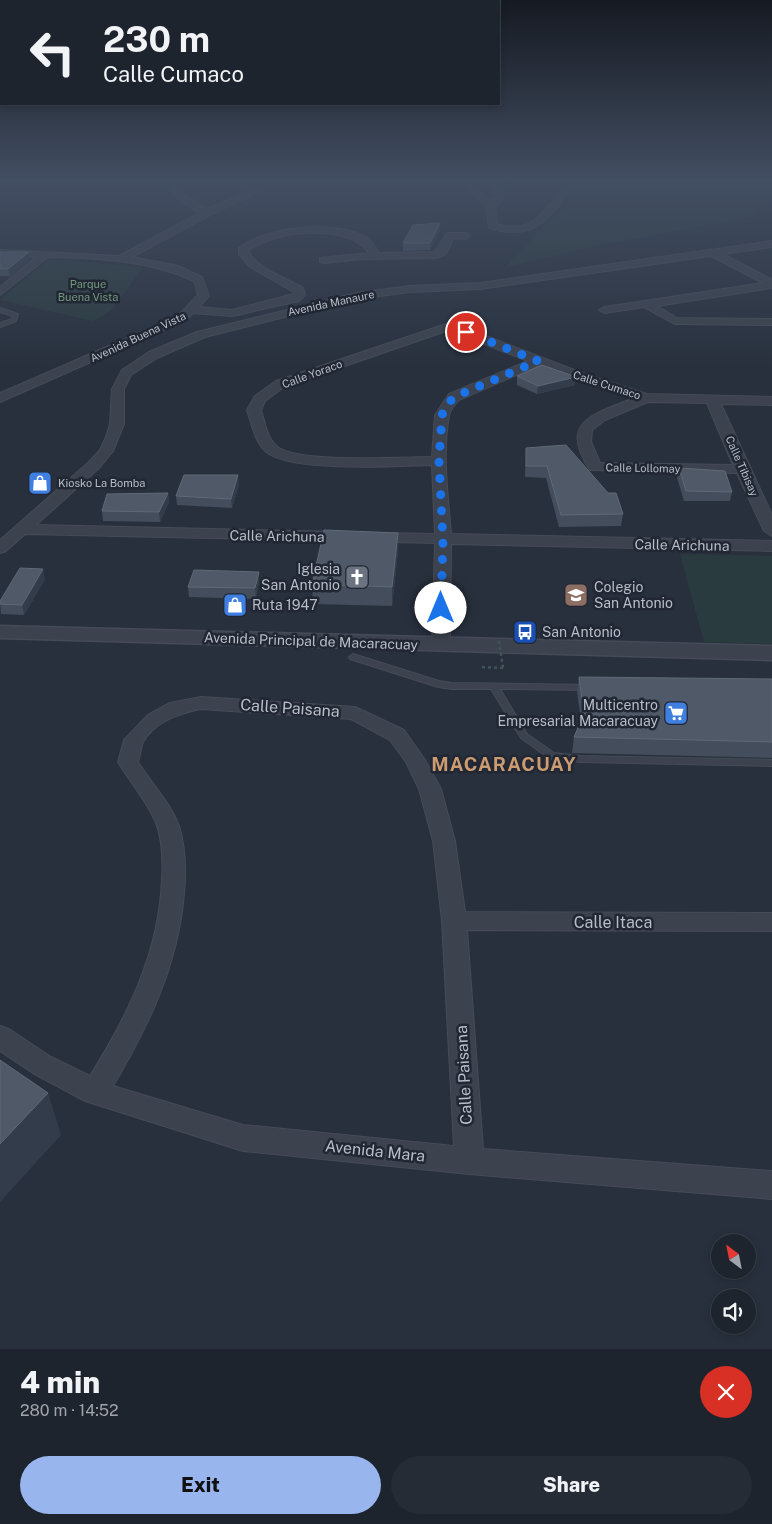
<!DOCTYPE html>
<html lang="en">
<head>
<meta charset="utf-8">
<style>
	:root { --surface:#1e242e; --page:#262c36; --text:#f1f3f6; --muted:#a1a4aa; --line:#3c414a; --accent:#98b5ee }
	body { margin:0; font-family:"Public Sans",sans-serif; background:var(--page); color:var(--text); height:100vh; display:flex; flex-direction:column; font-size:19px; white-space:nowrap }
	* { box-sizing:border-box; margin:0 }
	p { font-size:16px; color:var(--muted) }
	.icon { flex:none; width:28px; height:28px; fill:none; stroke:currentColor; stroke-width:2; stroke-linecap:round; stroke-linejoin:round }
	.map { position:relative; height:1349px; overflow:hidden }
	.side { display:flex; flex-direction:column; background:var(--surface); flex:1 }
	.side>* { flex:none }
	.top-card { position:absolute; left:0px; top:0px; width:500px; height:105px; box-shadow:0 2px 8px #0003,0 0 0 1px var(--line); background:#1e242e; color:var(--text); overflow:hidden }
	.needle { width:32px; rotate:328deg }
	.controls { position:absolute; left:711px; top:1234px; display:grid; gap:10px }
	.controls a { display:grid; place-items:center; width:45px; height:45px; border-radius:50%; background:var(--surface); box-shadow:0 2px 8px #0003,0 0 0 1px var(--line); font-size:25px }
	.pin { position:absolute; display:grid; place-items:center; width:42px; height:42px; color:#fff; margin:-21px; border:2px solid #fff; border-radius:50%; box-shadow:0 1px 5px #0007 }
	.me { position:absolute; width:55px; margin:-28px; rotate:0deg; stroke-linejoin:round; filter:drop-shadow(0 0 4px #0008) }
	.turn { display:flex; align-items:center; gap:18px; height:105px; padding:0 20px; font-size:22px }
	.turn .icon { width:65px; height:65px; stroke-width:2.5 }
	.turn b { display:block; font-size:35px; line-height:42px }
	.round { display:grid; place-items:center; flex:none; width:52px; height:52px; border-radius:26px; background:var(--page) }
	.overview { display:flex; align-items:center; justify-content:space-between; height:85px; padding:0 20px }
	h1 { font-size:30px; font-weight:800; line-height:38px }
	.primary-button { display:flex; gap:10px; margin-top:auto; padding:10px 20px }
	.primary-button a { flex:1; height:58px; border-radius:30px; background:var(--accent); color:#111; font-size:20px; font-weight:800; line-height:58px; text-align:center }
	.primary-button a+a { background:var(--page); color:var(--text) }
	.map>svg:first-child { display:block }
	.green { fill:#2a3b3f }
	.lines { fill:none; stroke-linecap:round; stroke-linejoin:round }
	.service-casing { stroke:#454b57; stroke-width:2 }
	.minor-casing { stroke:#454b57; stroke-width:2 }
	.tertiary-casing { stroke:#454b57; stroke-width:3 }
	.path { stroke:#435457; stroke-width:2.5; stroke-dasharray:3 3; stroke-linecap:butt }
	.service { fill:#3c424e; fill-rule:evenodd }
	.minor { fill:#3c424e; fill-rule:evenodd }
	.tertiary { fill:#3c424e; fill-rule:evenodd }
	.path-bridge { stroke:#435457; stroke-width:2.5; stroke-dasharray:3 3; stroke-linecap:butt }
	.wall { fill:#434d5b }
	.shaded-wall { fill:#333c4a }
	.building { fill:#4f5967; stroke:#606976 }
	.route { stroke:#1a73e8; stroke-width:9; stroke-dasharray:0 16.2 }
	.labels { text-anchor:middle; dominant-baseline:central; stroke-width:5; stroke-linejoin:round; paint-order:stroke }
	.far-park-label { font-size:11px; fill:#72977c; stroke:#212733 }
	.far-street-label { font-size:11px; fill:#b8bec8; stroke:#212733 }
	.far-poi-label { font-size:11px; fill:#b8bec8; stroke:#212733; text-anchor:start }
	.street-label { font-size:14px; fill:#b8bec8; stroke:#212733 }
	.poi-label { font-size:14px; fill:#b8bec8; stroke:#212733; text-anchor:start }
	.near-street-label { font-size:16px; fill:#b8bec8; stroke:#212733 }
	.district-label { font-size:19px; font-weight:bold; letter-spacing:1px; fill:#cb9b71; stroke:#212733 }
</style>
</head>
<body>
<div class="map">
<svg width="772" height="1349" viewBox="0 0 772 1349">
	<rect width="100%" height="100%" fill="#28303d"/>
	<path class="green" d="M570 179H772V197L752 217 600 245 504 268 574 195Z
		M49 259 143 267 112 310 93 321 0 300Z
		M680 554 772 556V644L704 642Z"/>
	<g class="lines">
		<g class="service-casing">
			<path id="service" d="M0 308 18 314 16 321 0 327V323L12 319 13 316 0 312Z
				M353 654 439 681 452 683 592 685 593 687 589 690 500 689 527 734 554 753 581 756 772 760V766L581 762 552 759 549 758 521 738 491 689H452L438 687 350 659 349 657Z"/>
		</g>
		<g class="minor-casing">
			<path id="minor" d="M178 179H186L180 191 207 209 256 188 263 190 210 215 132 257 178 266 202 277 209 296 199 307 232 310 294 294V292L250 267 239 254V248C268 226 335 219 367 238 372 241 376 248 379 253L435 252 447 233H465L470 236 465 239 453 238 446 254 437 258 364 259 324 263 320 262V258L369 253C348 223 274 230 248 251 257 269 286 278 303 288L305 295 299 301 232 316 193 313 186 320 0 402V393L178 316 198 295 194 281C149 260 97 258 48 257L0 295V287L36 257 0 256V250L119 256 200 213 183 203 171 191Z
				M464 179H472L477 189 490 201 495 197 491 179H499L504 198 495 206 497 224C533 236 545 209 566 185L573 187C548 220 533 242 489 228L486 206 470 192Z
				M772 241V247L723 254 772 280V288L657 306 677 318 772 319V325L675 324 644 307 605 313 599 310 605 307 763 283 711 256 480 289 410 292 357 299 205 337 157 358 131 375 124 389V424L113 451 99 468 36 525 435 534 432 465C396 466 298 472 269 454 255 445 252 424 247 410L255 396 276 381 467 317 473 320 460 326 590 376 647 394 772 397V405L721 404 772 515V536L764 531 737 473 590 470C557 421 595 414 634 398L539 365 459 400C454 405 450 410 449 416 442 454 448 496 451 534L772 541V551L451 544 450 645 447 649H435L432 645 435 543 25 534 6 551 0 553V540L89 462 100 450 106 437 110 424 112 389 122 370 149 352 197 332 357 293 410 286 480 283ZM449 330 528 361 449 394 435 415 432 457C400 457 303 463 279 448 267 440 265 422 261 410L265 401 284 387ZM648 402 707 403 733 465 600 463 591 442 592 430 605 420Z
				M201 697 355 707 404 730 425 760 441 789 455 841 465 912 772 913V931L467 930 483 1149 772 1171V1199L469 1174 243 1151 85 1101 33 1073 0 1051V1026L9 1029 51 1057 90 1076C128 1015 159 953 162 879 163 861 163 841 156 823 147 801 130 782 118 762L124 740 148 715 170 703ZM201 709 351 719 390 740 406 762 419 789 433 841 442 921 454 1146 243 1125 113 1086C149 1025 178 965 184 894 186 872 186 848 179 826 170 802 151 783 138 762 140 756 141 748 143 742 154 722 180 713 201 709Z"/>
		</g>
		<g class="tertiary-casing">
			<path id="tertiary" d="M0 626 772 646V660L0 638Z"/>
		</g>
		<path class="path" d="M482 667 503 668"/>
		<use href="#service" class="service"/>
		<use href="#minor" class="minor"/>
		<use href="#tertiary" class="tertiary"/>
		<path class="path-bridge" d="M499 641 503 668"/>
	</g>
	<path class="wall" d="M440 223V230L430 250 403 251V243Z
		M0 252H29L30 259 10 276H0Z
		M517 376 575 385 537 394 517 385Z
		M526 448 623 514 621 526 559 527 546 478 525 477Z
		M679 468 732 492 730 501H684L677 478Z
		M239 485 232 508 177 505 176 496Z
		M168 493 169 502 160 522 103 521 102 511Z
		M398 551 392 606 313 604 312 584Z
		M259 572V582L256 599 189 597 188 587Z
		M45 579 24 615 1 614 0 601Z
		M579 677 772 679V758L572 753 574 737 581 721 577 692Z"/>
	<path class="shaded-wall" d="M440 223V230L430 250V243Z
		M29 252 30 259 10 276 8 269Z
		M576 377 575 385 537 394 538 386Z
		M238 475 239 485 232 508 231 499Z
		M168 493 169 502 160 522 159 512Z
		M398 533V551L392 606V587Z
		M43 569 45 579 24 615 22 605Z
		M259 572V582L256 599 255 588Z
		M48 1093 61 1135 0 1202V1144Z"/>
	<path class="building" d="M440 223 430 243H403L413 225Z
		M0 252H29L8 269H0Z
		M542 365 576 377 538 386 517 376Z
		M566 445 608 493H616L623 514 561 515 547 466H526V448Z
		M679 468 725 471 732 492 686 491Z
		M184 475H238L231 499 176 496Z
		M168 493 159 512 102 511 107 494Z
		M324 530 398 533 392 587 312 584Z
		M20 568 43 569 22 605 0 604V601Z
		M194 570 259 572 255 588 188 587Z
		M579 677 772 679V742L574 737 584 714Z
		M0 1060 48 1093 0 1144Z"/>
	<linearGradient id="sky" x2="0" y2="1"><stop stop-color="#161a22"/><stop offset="0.49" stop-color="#424e62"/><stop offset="1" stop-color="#424e62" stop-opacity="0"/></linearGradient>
	<rect width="772" height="368" fill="url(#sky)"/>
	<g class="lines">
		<path class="route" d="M441 608 443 540 439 461 441 430 442 415 446 406 454 397 538 361 466 332"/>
	</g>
	<defs>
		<g id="shop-square" transform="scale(1.25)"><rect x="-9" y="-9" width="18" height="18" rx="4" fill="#3f7fe0" stroke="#212733"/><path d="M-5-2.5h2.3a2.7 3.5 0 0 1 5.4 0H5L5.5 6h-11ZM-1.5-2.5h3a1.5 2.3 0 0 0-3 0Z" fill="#fff"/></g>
		<g id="church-square" transform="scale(1.25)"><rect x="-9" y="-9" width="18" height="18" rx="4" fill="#6b7280" stroke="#212733"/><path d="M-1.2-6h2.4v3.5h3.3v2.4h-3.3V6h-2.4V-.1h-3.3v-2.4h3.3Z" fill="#fff"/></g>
		<g id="school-square" transform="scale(1.25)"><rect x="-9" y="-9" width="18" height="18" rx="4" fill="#8d6e63" stroke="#212733"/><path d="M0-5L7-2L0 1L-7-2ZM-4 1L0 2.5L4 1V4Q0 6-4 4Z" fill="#fff"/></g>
		<g id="bus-square" transform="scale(1.25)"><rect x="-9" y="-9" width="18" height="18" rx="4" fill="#1a4fb4" stroke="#212733"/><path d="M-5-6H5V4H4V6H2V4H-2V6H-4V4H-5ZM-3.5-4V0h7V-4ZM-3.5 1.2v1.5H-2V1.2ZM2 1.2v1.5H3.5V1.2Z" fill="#fff"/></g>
		<g id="supermarket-square" transform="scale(1.25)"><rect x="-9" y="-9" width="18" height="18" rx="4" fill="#3f7fe0" stroke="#212733"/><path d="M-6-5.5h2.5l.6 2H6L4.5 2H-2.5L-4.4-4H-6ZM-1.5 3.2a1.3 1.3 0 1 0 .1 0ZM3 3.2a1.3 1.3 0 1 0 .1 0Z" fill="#fff"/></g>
	</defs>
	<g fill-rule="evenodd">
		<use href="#shop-square" x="40" y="483"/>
		<use href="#church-square" x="357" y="577"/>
		<use href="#school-square" x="576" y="595"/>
		<use href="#shop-square" x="235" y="605"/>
		<use href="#bus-square" x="525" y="632"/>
		<use href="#supermarket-square" x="676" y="713"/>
	</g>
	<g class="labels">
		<g class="far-park-label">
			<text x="88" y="284">Parque<tspan x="88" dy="13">Buena Vista</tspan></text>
		</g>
		<g class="far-street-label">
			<text transform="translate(331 303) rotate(-12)">Avenida Manaure</text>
			<text transform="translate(138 337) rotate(-25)">Avenida Buena Vista</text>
			<text transform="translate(312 374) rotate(-20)">Calle Yoraco</text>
			<text transform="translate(607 385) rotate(18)">Calle Cumaco</text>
			<text transform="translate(742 466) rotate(66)">Calle Tibisay</text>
			<text transform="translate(643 468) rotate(1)">Calle Lollomay</text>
		</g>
		<g class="far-poi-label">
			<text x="58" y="483">Kiosko La Bomba</text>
		</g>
		<g class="street-label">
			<text transform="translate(277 536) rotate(1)">Calle Arichuna</text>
			<text transform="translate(682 545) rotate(1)">Calle Arichuna</text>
			<text transform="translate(311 641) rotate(2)">Avenida Principal de Macaracuay</text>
		</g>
		<g class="poi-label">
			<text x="340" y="569" text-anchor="end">Iglesia<tspan x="340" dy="16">San Antonio</tspan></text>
			<text x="594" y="587">Colegio<tspan x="594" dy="16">San Antonio</tspan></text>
			<text x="252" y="605">Ruta 1947</text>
			<text x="542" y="632">San Antonio</text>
			<text x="658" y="705" text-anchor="end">Multicentro<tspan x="658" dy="16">Empresarial Macaracuay</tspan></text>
		</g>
		<g class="near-street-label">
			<text transform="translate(290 708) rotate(4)">Calle Paisana</text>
			<text x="613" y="922">Calle Itaca</text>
			<text transform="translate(464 1075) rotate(-93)">Calle Paisana</text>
			<text transform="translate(375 1151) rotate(6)">Avenida Mara</text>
		</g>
		<g class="district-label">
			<text x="504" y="764">MACARACUAY</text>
		</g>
	</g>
</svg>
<div class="controls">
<a><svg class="needle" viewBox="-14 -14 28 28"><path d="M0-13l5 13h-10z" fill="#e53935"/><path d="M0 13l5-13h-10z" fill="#a1a4aa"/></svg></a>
<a><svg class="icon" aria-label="sound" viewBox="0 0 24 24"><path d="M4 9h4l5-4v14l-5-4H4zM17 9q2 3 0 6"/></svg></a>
</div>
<div class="pin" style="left:466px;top:332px;background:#d93025"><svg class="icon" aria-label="arrive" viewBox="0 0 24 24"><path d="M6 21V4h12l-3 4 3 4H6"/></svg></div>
<svg class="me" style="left:441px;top:608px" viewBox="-20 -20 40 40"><circle r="19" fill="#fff"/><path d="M0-13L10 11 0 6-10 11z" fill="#1a73e8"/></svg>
<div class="top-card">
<div class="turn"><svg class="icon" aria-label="left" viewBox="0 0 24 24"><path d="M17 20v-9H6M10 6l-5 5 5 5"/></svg><div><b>230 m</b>Calle Cumaco</div></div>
</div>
</div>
<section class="side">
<div class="overview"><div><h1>4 min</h1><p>280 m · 14:52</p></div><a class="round" style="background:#d93025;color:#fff"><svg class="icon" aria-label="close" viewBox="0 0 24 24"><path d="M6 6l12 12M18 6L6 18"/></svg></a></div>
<div class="primary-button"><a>Exit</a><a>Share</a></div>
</section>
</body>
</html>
